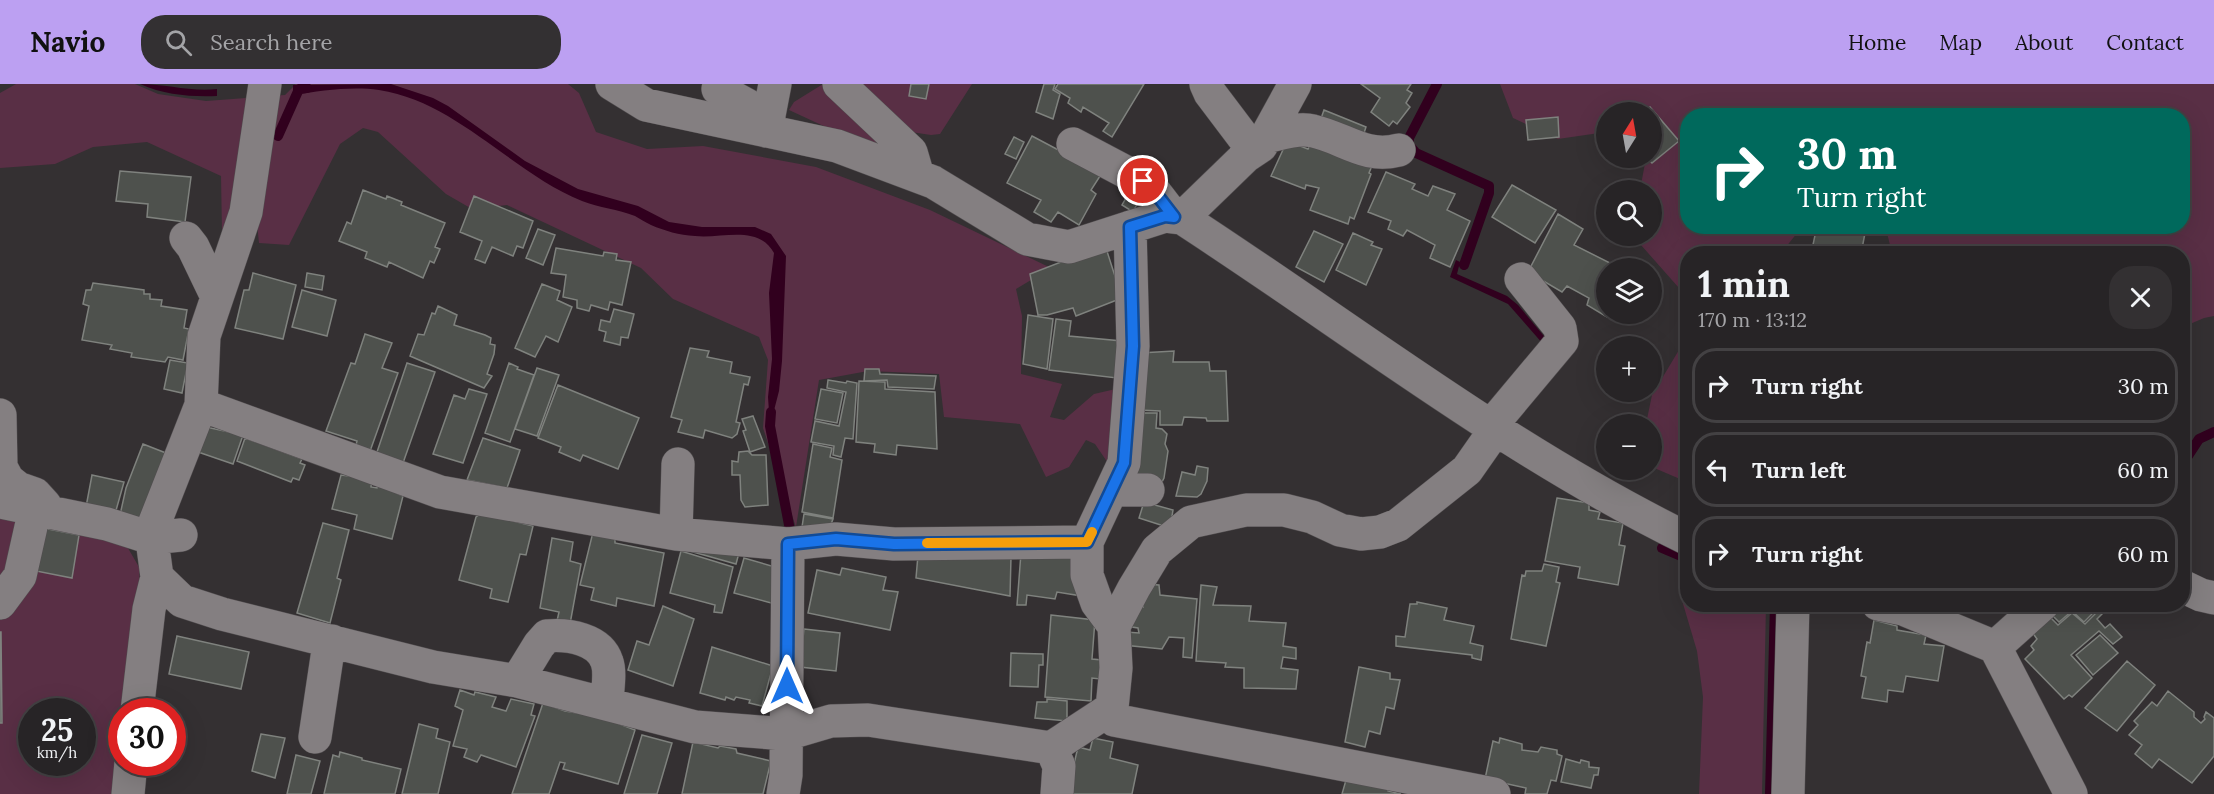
<!DOCTYPE html>
<html lang="en">
<head>
<meta charset="utf-8">
<style>
	:root { --surface:#272426; --page:#333032; --text:#f1f3f6; --muted:#a4a4a7; --line:#434143; --accent:#bca0f2 }
	body { margin:0; font-family:Lora,serif; background:var(--page); color:var(--text); height:100vh; display:flex; flex-direction:column; font-size:22px; white-space:nowrap }
	* { box-sizing:border-box; margin:0 }
	p { font-size:20px; color:var(--muted) }
	.icon { flex:none; width:33px; height:33px; fill:none; stroke:currentColor; stroke-width:2; stroke-linecap:round; stroke-linejoin:round }
	.map { position:relative; flex:1; overflow:hidden }
	.sheet { position:absolute; left:1680px; top:162px; width:510px; height:366px; display:flex; flex-direction:column; background:var(--surface); border-radius:24px; box-shadow:0 6px 24px #0002,0 0 0 2px var(--line) }
	.sheet>* { flex:none }
	.top-card { position:absolute; left:1680px; top:24px; width:510px; height:126px; border-radius:24px; box-shadow:0 6px 24px #0002,0 0 0 2px var(--line); background:#00695c; color:#fff; overflow:hidden }
	.needle { width:39px; rotate:11deg }
	.controls { position:absolute; left:1596px; top:18px; display:grid; gap:12px }
	.controls a { display:grid; place-items:center; width:66px; height:66px; border-radius:50%; background:var(--surface); box-shadow:0 6px 24px #0002,0 0 0 2px var(--line); font-size:30px }
	.speed { position:absolute; left:18px; top:614px; display:flex; gap:12px; font-size:30px; font-weight:700; text-align:center }
	.speed>* { display:grid; place-content:center; width:78px; height:78px; border-radius:50%; background:var(--surface); box-shadow:0 6px 24px #0002,0 0 0 2px var(--line); line-height:1 }
	.speed small { font-size:15px; font-weight:400 }
	.speed .limit { border:9px solid #d22; background:#fff; color:#111 }
	.pin { position:absolute; display:grid; place-items:center; width:51px; height:51px; color:#fff; margin:-26px; border:3px solid #fff; border-radius:50%; box-shadow:0 2px 6px #0007 }
	.me { position:absolute; width:66px; margin:-33px; rotate:0deg; stroke-linejoin:round; filter:drop-shadow(0 0 4px #0008) }
	.turn { display:flex; align-items:center; gap:21px; height:126px; padding:0 18px; font-size:27px }
	.turn .icon { width:78px; height:78px; stroke-width:2.5 }
	.turn b { display:block; font-size:42px; line-height:51px }
	.round { display:grid; place-items:center; flex:none; width:63px; height:63px; border-radius:24px; background:var(--page) }
	.overview { display:flex; align-items:center; justify-content:space-between; height:102px; padding:0 18px }
	h1 { font-size:36px; font-weight:700; line-height:45px }
	ul { padding:0; list-style:none }
	li { display:flex; align-items:center; gap:18px; height:75px; margin:0 12px 9px; padding:0 6px; border:3px solid var(--line); border-radius:24px }
	li div { flex:1 }
	li b { display:block; font-size:22px }
	li em { font-style:normal }
	header { display:flex; align-items:center; gap:36px; box-sizing:border-box; height:84px; padding:0 30px; background:var(--accent); color:#111 }
	header strong { font-size:28px }
	nav { display:flex; gap:33px; margin-inline-start:auto; font-size:21px }
	.search { width:420px; height:54px; background:var(--page); display:flex; align-items:center; gap:15px; box-sizing:border-box; padding:0 21px; border-radius:24px; color:var(--muted); font-size:22px }
	.map>svg:first-child { display:block }
	.green { fill:#592f45; fill-rule:evenodd }
	.water { fill:#31001e }
	.lines { fill:none; stroke-linecap:round; stroke-linejoin:round }
	.stream { stroke:#31001e; stroke-width:10 }
	.building { fill:#4e514d; stroke:#7f827e; stroke-width:1.5 }
	.minor-casing { stroke:#514d4f; stroke-width:34 }
	.minor { stroke:#847f81; stroke-width:33 }
	.route-casing { stroke:#114b97; stroke-width:15 }
	.route { stroke:#1a73e8; stroke-width:10 }
	.slow { stroke:#f59e0b; stroke-width:10 }
</style>
</head>
<body>
<header>
<strong>Navio</strong>
<div class="search"><svg class="icon" aria-label="search" viewBox="0 0 24 24"><circle cx="10" cy="10" r="6"/><path d="M15 15l6 6"/></svg>Search here</div>
<nav><a>Home</a><a>Map</a><a>About</a><a>Contact</a></nav>
</header>
<div class="map">
<svg width="2214" height="710" viewBox="0 0 2214 710">
	<rect width="100%" height="100%" fill="#343032"/>
	<path class="green" d="M16 0H135L158 10 206 17 285 11 296 0H568L579 9 596 48 647 65 703 62 816 83 930 126 1051 184 1016 205 1022 232 1021 290 1062 300 1050 333 1064 336 1094 310 1120 304 1112 385 1095 360 1086 356 1069 383 1046 393 1020 340 944 333 939 290 868 287 819 296 796 443 763 344 768 276 759 253 673 215 641 184 507 121 472 125 446 110 378 48 363 44 340 60 289 161 259 159 256 130 222 149 221 92 147 58 93 63 55 80 0 84V9Z
		M823 0H972L940 50 931 51 911 48 884 70 789 26 794 18Z
		M1500 0H2214V232L2204 234 2183 243 2182 170 1892 169 1886 145V143L2182 142V32H1688V142L1802 143 1781 169 1688 170 1687 398 1652 383V340H1646L1652 311 1679 266V204L1633 152H1652V106H1640L1646 74H1652V28H1606V48L1558 55 1513 34Z
		M0 432 125 459 139 483 141 528 122 627 121 663 115 710H0ZM32 627H82V678H32Z
		M1687 501 1688 520 1766 521 1762 710H1699L1703 613 1697 567 1681 513Z"/>
	<path class="water" d="M140 0C166 0 191 8 217 5V12C191 13 165 11 140 0Z
		M391 0 433 14 448 22 525 77 578 105 638 122 669 138 702 143H755L771 150 786 172 782 277 779 307 770 342 768 313 772 275 769 209 774 169C758 140 722 155 695 152 679 151 665 147 651 141 645 138 640 135 635 132 618 125 599 124 582 117 511 88 457 18 379 6 350 2 321 7 293 11V1Z
		M1456 176 1460 178 1457 190 1507 212 1518 221 1548 257 1543 260 1508 220 1450 193Z"/>
	<g class="lines">
		<path class="stream" d="M1437 0 1409 54V61L1416 69 1489 102V109L1464 181
			M278 52 299 5 307 4
			M771 328 770 342 790 446
			M2182 381 2199 355 2214 348
			M1662 464 1688 475
			M1770 710 1775 520"/>
	</g>
	<path class="building" d="M911 0H929L926 15 909 12Z
		M1044 0H1055L1053 6 1060 10 1053 35 1036 28Z
		M1058 0H1144L1112 53 1103 47 1109 39 1083 23 1081 28 1068 19 1070 14 1055 5Z
		M1361 0H1411L1407 6 1412 9 1406 19 1410 23 1397 40 1393 37 1389 42 1371 28 1380 14Z
		M1650 23 1679 57 1652 79 1647 74H1652V28H1643Z
		M1324 26 1366 43 1362 55 1319 40Z
		M1558 33 1559 53 1528 56 1526 36Z
		M1032 52 1102 89 1091 106 1096 110 1079 141 1058 128 1051 138 1034 128 1041 116 1007 99Z
		M1014 53 1024 58 1016 75 1005 70Z
		M1313 55 1374 77 1369 89 1371 90 1354 135 1350 133 1348 140 1310 126 1319 104 1306 101 1305 105 1271 92 1287 57 1308 65Z
		M120 87 191 93 185 138 147 133 148 120 116 117Z
		M1386 88 1415 100 1412 105 1428 112 1433 102 1455 110 1447 126 1470 137 1450 183 1430 174 1435 161 1407 146 1403 152 1388 145 1391 137 1368 128Z
		M1512 101 1556 126 1535 159 1492 133Z
		M363 106 386 115 387 112 402 118 401 121 445 139 435 163 440 165 434 179 430 177 423 194 389 178 387 183 365 174 367 168 339 157 347 138 351 140Z
		M1130 107 1141 112 1133 128 1122 121Z
		M474 112 533 137 523 164 517 162 513 172 492 163 485 179 475 175 482 157 460 148Z
		M1558 130 1583 145 1574 161 1612 180 1609 184H1606V230H1609L1607 233 1587 221 1589 214 1567 202 1562 208 1528 188Z
		M1817 142H1849L1848 146 1865 149 1861 170H1811Z
		M538 145 555 151 543 181 526 174Z
		M1314 147 1343 160 1324 198 1296 183Z
		M1353 149 1373 158 1371 161 1382 165 1366 201 1336 186Z
		M1105 161 1122 214 1076 232 1073 224 1047 231H1038L1030 190Z
		M556 164 603 172 604 168 617 170 616 176 631 178 622 221 610 218 608 226 591 221 589 227 577 224V216L563 213 566 191 551 189Z
		M253 189 296 201 283 255 235 244 244 206H249Z
		M307 189 324 192 322 206 305 203Z
		M93 199 144 206V210H150V215L162 216 161 222 187 226 184 244 189 245 183 276 168 273 165 278 131 273 132 269 110 265 112 261 82 256 89 222 83 220 86 206H91Z
		M542 200 560 207 557 216 572 223 558 258 546 252 535 273 515 264Z
		M302 206 336 216 327 252 292 243Z
		M438 222 457 231 454 241 485 251 491 254 490 260 495 261 494 270 487 290 492 292 484 304 410 272 418 250 424 251 432 229 435 230Z
		M614 225 634 230 628 254 621 253 620 261 604 257 606 248 599 246 601 236 610 238Z
		M1028 231 1053 235 1047 285 1023 280Z
		M1056 235 1071 237 1069 252 1122 257 1117 294 1049 286Z
		M365 250 392 259 382 284 398 289 369 370 355 365 357 357 326 347 351 279 355 280Z
		M690 264 709 267 707 273 732 278 730 289 750 293 748 301 744 300 736 338 740 339 737 350 732 354 705 346 703 354 678 348 682 336 671 333Z
		M1174 267 1173 278H1209L1210 287H1226L1228 337H1207L1206 334 1184 333 1182 341H1160V327L1138 326 1140 269Z
		M170 276 188 279 182 309 164 305Z
		M407 279 435 288 403 379 376 371Z
		M509 279 518 283 517 285 534 291 510 358 485 349Z
		M537 284 559 291 537 352 515 345Z
		M865 285H879L880 290 936 292 934 305 888 303 887 296 864 297Z
		M828 296 846 299 847 297 857 299 853 355 845 354 841 373 833 371 834 362 811 358 815 337 839 342 846 308 827 304Z
		M859 297 885 298V305L935 308 937 365 897 361 896 371 874 368 875 360 856 358Z
		M558 301 639 334 618 385 583 371 580 377 559 368 561 363 538 354Z
		M469 305 487 310 463 379 433 370 454 311 465 315Z
		M821 305 843 309 837 339 815 335Z
		M1136 329H1157L1156 344 1162 345 1167 350 1165 360 1168 367 1164 394 1162 398 1132 395Z
		M753 332 765 363 750 368 743 347 746 346 742 335Z
		M206 343 243 351 233 380 198 368Z
		M245 354 302 375 300 379 305 381 299 396 293 394 291 398 237 377Z
		M483 354 520 366 507 404 467 396Z
		M143 360 171 371 144 436 120 431 126 404Z
		M813 360 832 364 830 373 842 376 833 434 802 428Z
		M748 367 752 371H766L768 421 745 423 741 416 740 391H732V377L738 378 739 368Z
		M1197 382 1208 384 1207 397 1201 410 1197 413 1176 412 1182 388 1195 391Z
		M92 391 124 398 115 430 86 423Z
		M341 391 372 395 371 403 377 404 378 400 403 412 392 455 354 445 357 431 332 425Z
		M1557 414 1589 419V426L1600 428 1598 435 1623 439 1619 461 1625 462 1618 501 1578 494 1580 483 1545 477Z
		M1144 418 1173 426 1170 444 1139 434Z
		M482 429 533 442 526 471 520 470 508 518 490 514 492 505 459 496 476 433Z
		M804 430 833 435 831 440 802 443Z
		M323 439 349 446 337 494 341 496 330 539 297 529Z
		M43 444 79 451 72 494 36 487Z
		M593 448 615 451V459L664 469 654 522 617 514 616 522 591 516 594 504 580 501Z
		M552 454 573 458 570 477 581 480 570 540 557 537 559 528 540 524Z
		M679 464 739 469 736 480Z
		M681 467 733 483 722 529 714 528 715 521 670 509Z
		M1021 469 1079 470 1082 512 1057 508 1055 515 1027 511 1026 521H1017Z
		M918 471 1011 473 1010 512 916 494Z
		M744 474 775 483V520L734 509Z
		M1544 480 1559 483 1556 498 1560 499 1546 562 1511 555 1522 491 1525 492 1526 487H1542Z
		M842 484 886 493 883 506 898 508 890 546 808 529 817 486 840 491Z
		M1145 500 1159 501 1160 511 1197 515 1192 574 1183 573 1184 554 1169 553 1162 565 1123 561 1126 548 1139 549 1138 544 1132 543 1134 521 1143 523Z
		M1201 501 1217 503 1213 521 1251 522 1249 537 1286 539 1283 562 1296 564V575L1283 573 1281 584 1298 586 1296 605 1244 604V584L1225 583 1226 579 1196 577Z
		M1417 518 1447 524 1444 536 1474 542 1470 559 1483 562 1481 576 1472 574V571L1396 562V552L1405 553 1410 520H1417Z
		M2062 520H2102L2084 538 2072 527 2059 538 2051 530Z
		M2105 520H2112L2097 535 2105 544 2110 540 2122 553 2113 560 2099 547 2071 571 2092 594 2072 613 2069 611 2064 615 2025 575 2034 566 2031 562 2037 555 2032 548 2050 533 2058 541 2072 529 2085 540Z
		M663 522 694 535 673 602 628 586 637 557 649 561Z
		M1051 531 1095 536 1092 575 1102 576 1100 595 1092 594 1091 617 1045 613Z
		M1874 536 1897 542V546L1926 551 1924 560 1944 562 1938 597 1906 592 1903 608 1888 606 1887 618 1862 614 1866 593 1861 592 1867 558 1870 559Z
		M804 545 840 549 836 587 800 583Z
		M0 548H1L2 639H0Z
		M2100 551 2118 569 2093 591 2076 571Z
		M177 552 249 568 241 605 169 590Z
		M712 563 773 582 762 622 749 619 750 616 736 613 734 616 726 613 725 616 700 609Z
		M1011 569 1043 570V581H1039L1038 603 1010 602Z
		M2127 577 2155 601 2117 647 2085 624Z
		M1359 583 1390 589V595L1400 596 1394 625 1386 623 1380 650 1369 647 1365 663 1345 658Z
		M460 606 474 611 475 608 496 613 492 623 506 627 511 615 534 620 531 631 535 632 516 683 481 671 477 678 464 673 467 665 453 662 463 626 455 622Z
		M2168 607 2194 628V633L2201 639 2205 635 2204 633 2206 628 2214 634V672L2192 699 2159 675 2152 684 2135 670 2142 661 2129 651 2138 641 2134 637 2152 618 2157 622Z
		M1047 615 1067 617V637L1035 634 1037 618H1047Z
		M543 619 565 627 602 633 635 646 618 700 563 685 565 679 560 678 549 710H512Z
		M419 640 438 645 436 654 450 658 438 710H402Z
		M261 650 285 654 275 694 252 687Z
		M642 651 672 659 657 710H624Z
		M1093 654 1113 658 1110 674 1138 681 1132 710H1067L1078 663 1090 666Z
		M1500 654 1522 660V666L1538 668 1541 663 1557 666V670L1562 672 1556 697 1551 696 1547 710H1525L1526 704 1485 695 1493 657 1499 659Z
		M693 658 718 664 720 662 736 665 737 669 771 677 763 710H682Z
		M340 668 362 674V676L401 685 395 710H324L333 671 339 673Z
		M296 671 320 677 311 710H287Z
		M1566 675 1580 679 1581 676 1589 678V683L1599 684 1598 691H1594L1591 704 1561 698Z
		M1346 696 1388 701V707L1401 710H1342Z"/>
	<g class="lines">
		<g class="minor-casing">
			<path id="minor" d="M612 0 646 21 837 62 933 98 1027 155 1069 163 1165 132 1182 134C1350 243 1508 367 1688 455
				M839 0 911 68 918 92
				M1206 0 1210 9 1247 58 1246 72
				M718 5 769 33
				M766 47 775 0
				M1266 53C1280 50 1298 43 1313 47 1345 54 1365 75 1399 66
				M1073 60 1143 97 1154 107 1174 133
				M1182 134 1246 72 1261 62 1295 0
				M1130 143 1133 262 1124 379 1087 458V491L1097 519 1114 542 1116 584 1112 624 1114 636 1494 710
				M186 154 193 163 217 213
				M201 321 440 408 676 450 788 460 836 455 894 460 1087 458
				M0 331 1 383 8 396 18 404 35 410 45 421
				M1490 343 1562 257 1560 244 1521 195
				M1112 406H1148
				M0 418 107 440 151 454 181 451
				M676 450 678 380
				M157 493 182 517 222 530 433 583 517 597 695 643 787 650 831 637 868 636 1051 664 1112 624
				M2182 502 2201 511 2214 514
				M0 519 20 492 35 425
				M1878 520 1903 525 1995 563 2071 710
				M1114 542 1134 504 1157 466 1191 438 1246 426H1284L1312 433 1340 446 1361 450 1380 448 1398 441 1467 386 1495 346
				M1995 563 2043 520
				M517 597 539 561 547 552C568 550 600 555 607 578 611 589 607 608 607 620
				M137 627 149 525 157 493 151 448 201 321 204 252 246 128 265 0
				M315 653 327 573 332 557
				M1051 664 1059 682 1057 710
				M128 710 131 678
				M783 710 786 691 788 460
				M1788 710 1793 520"/>
		</g>
		<use href="#minor" class="minor"/>
	</g>
	<g class="lines">
		<g class="route-casing">
			<path id="route" d="M787 602 788 460 836 455 894 460 1087 458 1124 379 1133 262 1130 143 1165 132 1174 133 1154 107 1143 97"/>
		</g>
		<use href="#route" class="route"/>
		<path class="slow" d="M927 459 1087 458 1092 448"/>
	</g>
</svg>
<div class="controls">
<a><svg class="needle" viewBox="-14 -14 28 28"><path d="M0-13l5 13h-10z" fill="#e53935"/><path d="M0 13l5-13h-10z" fill="#a4a4a7"/></svg></a>
<a><svg class="icon" aria-label="search" viewBox="0 0 24 24"><circle cx="10" cy="10" r="6"/><path d="M15 15l6 6"/></svg></a>
<a><svg class="icon" aria-label="layers" viewBox="0 0 24 24"><path d="M12 4l9 5-9 5-9-5zM3 14l9 5 9-5"/></svg></a>
<a>+</a>
<a>−</a>
</div>
<div class="speed"><div>25<small>km/h</small></div><div class="limit">30</div></div>
<div class="pin" style="left:1143px;top:97px;background:#d93025"><svg class="icon" aria-label="arrive" viewBox="0 0 24 24"><path d="M6 21V4h12l-3 4 3 4H6"/></svg></div>
<svg class="me" style="left:787px;top:602px" viewBox="-20 -20 40 40"><path d="M0-17L14 15 0 8-14 15z" fill="#1a73e8" stroke="#fff" stroke-width="4"/></svg>
<div class="top-card">
<div class="turn"><svg class="icon" aria-label="right" viewBox="0 0 24 24"><path d="M7 20v-9h11M14 6l5 5-5 5"/></svg><div><b>30 m</b>Turn right</div></div>
</div>
<section class="sheet">
<div class="overview"><div><h1>1 min</h1><p>170 m · 13:12</p></div><a class="round"><svg class="icon" aria-label="close" viewBox="0 0 24 24"><path d="M6 6l12 12M18 6L6 18"/></svg></a></div>
<ul>
<li><svg class="icon" aria-label="right" viewBox="0 0 24 24"><path d="M7 20v-9h11M14 6l5 5-5 5"/></svg><div><b>Turn right</b></div><em>30 m</em></li>
<li><svg class="icon" aria-label="left" viewBox="0 0 24 24"><path d="M17 20v-9H6M10 6l-5 5 5 5"/></svg><div><b>Turn left</b></div><em>60 m</em></li>
<li><svg class="icon" aria-label="right" viewBox="0 0 24 24"><path d="M7 20v-9h11M14 6l5 5-5 5"/></svg><div><b>Turn right</b></div><em>60 m</em></li>
</ul>
</section>
</div>
</body>
</html>
